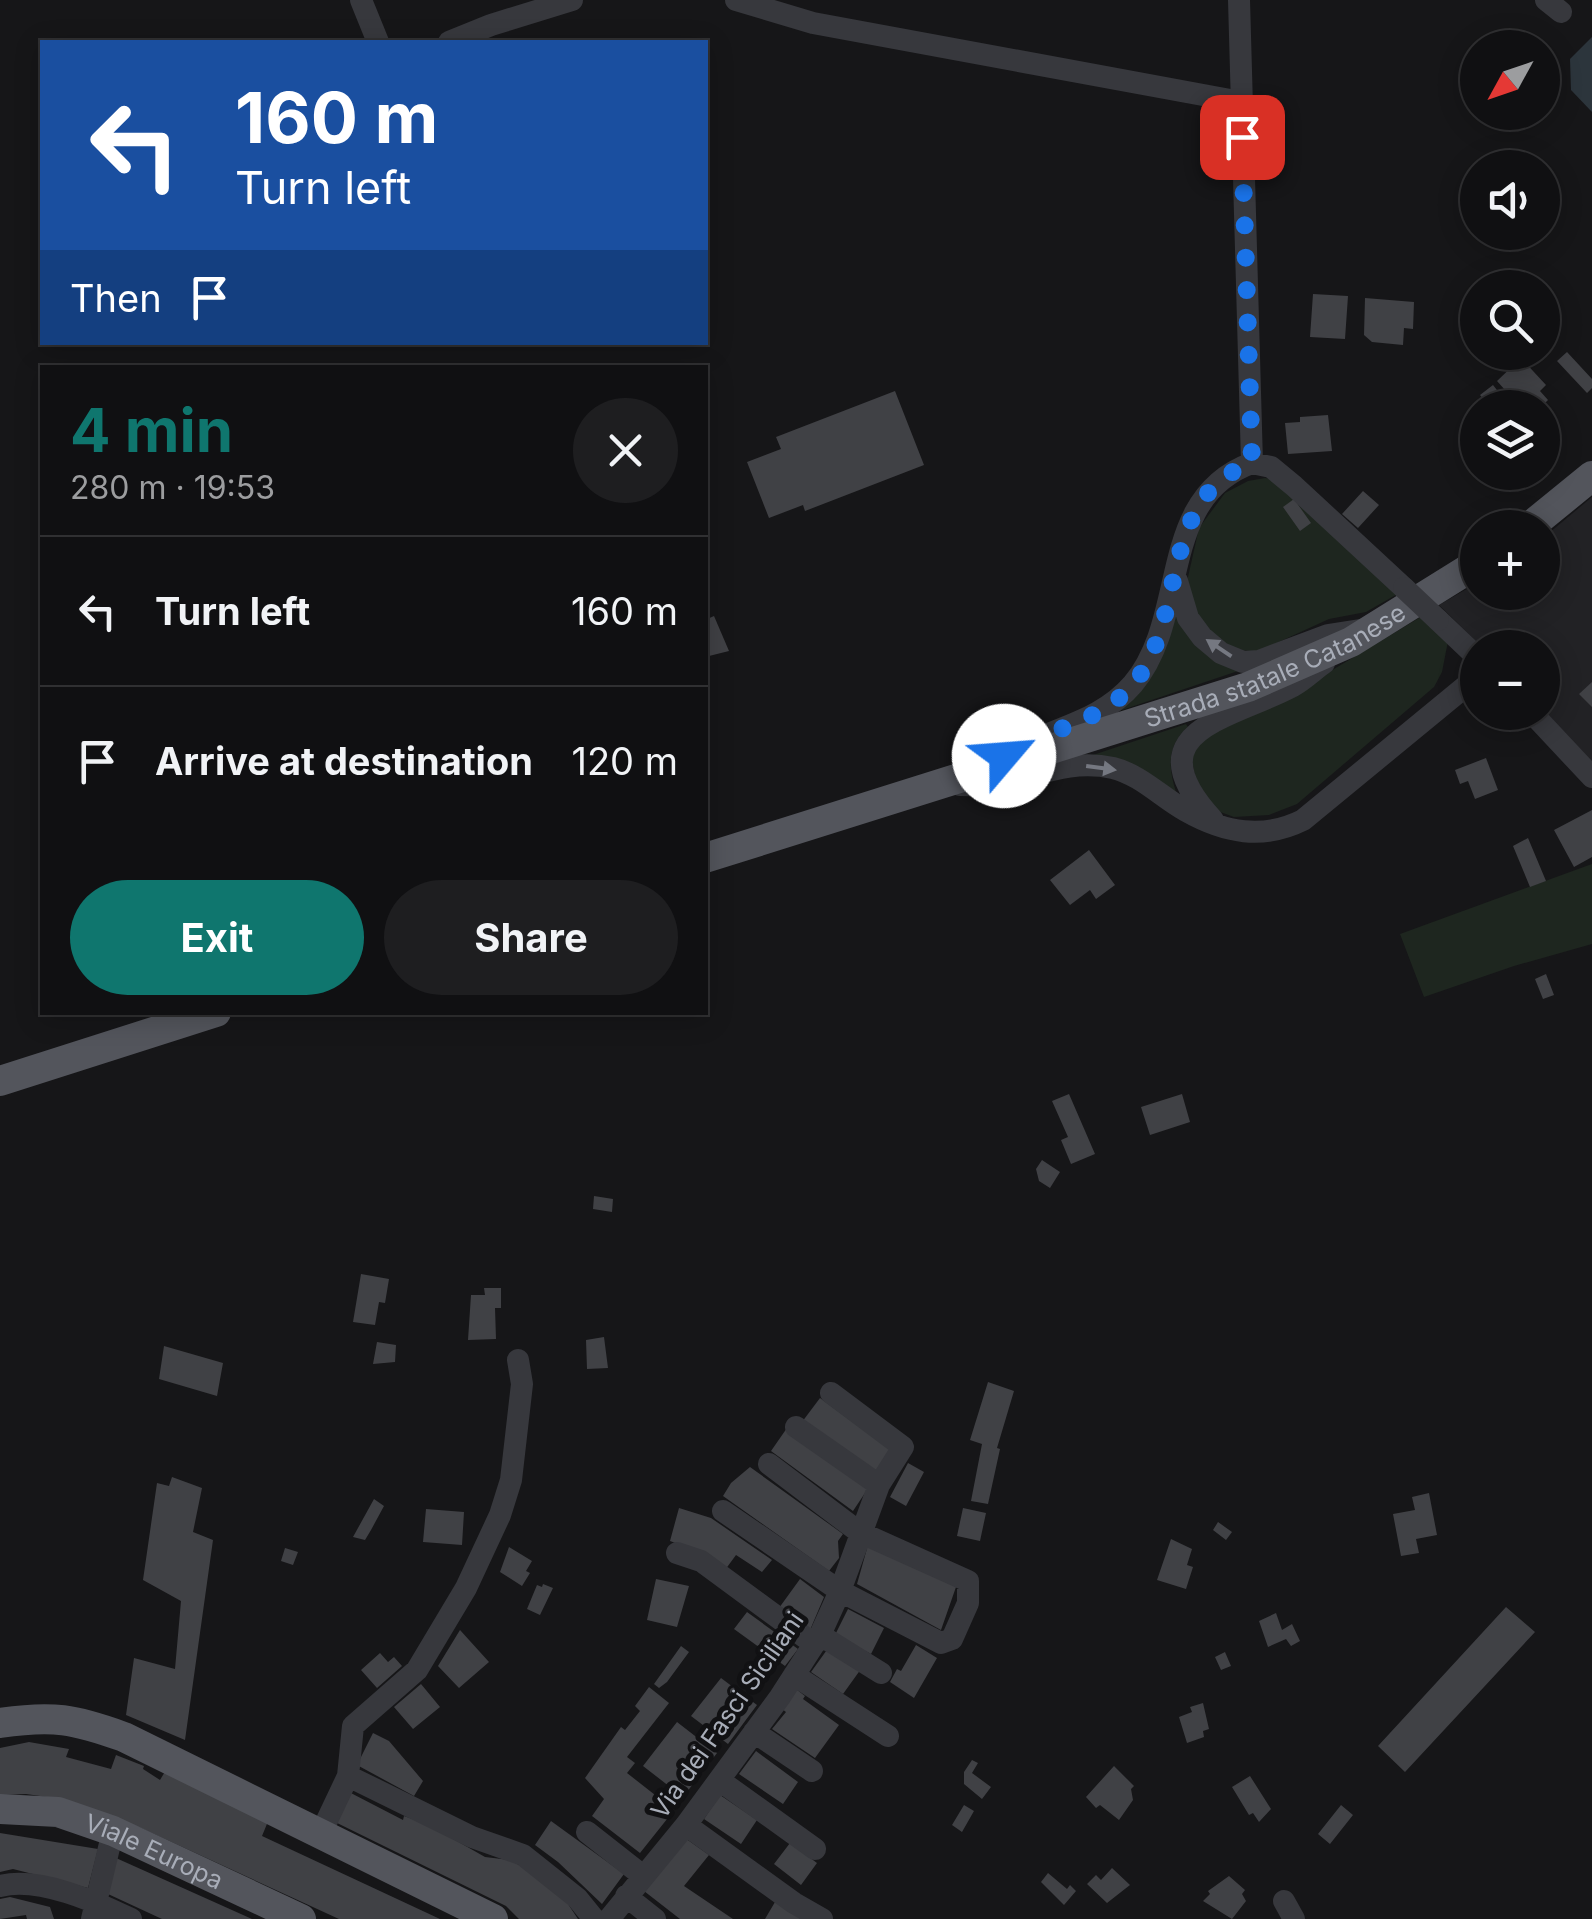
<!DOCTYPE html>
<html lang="en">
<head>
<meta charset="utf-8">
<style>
	:root { --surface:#101012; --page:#1e1e20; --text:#f1f3f6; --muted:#9c9d9f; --line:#303032; --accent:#0f766e }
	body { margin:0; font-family:Inter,sans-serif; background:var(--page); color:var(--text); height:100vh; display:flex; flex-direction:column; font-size:38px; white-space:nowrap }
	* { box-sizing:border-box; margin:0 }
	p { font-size:32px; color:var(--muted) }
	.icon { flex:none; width:55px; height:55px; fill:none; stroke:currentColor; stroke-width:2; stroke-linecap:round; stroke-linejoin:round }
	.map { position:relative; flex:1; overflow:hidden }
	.details { position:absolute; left:40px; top:365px; width:668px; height:650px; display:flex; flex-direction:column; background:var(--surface); border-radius:0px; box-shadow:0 5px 25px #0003,0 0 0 2px var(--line) }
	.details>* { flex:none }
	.hud { position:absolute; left:40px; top:40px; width:668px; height:305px; border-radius:0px; box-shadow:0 5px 25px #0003,0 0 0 2px var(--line); background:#1a4fa0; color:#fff; overflow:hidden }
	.needle { width:65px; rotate:230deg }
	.tools { position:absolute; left:1460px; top:30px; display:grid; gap:20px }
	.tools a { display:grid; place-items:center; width:100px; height:100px; border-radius:50%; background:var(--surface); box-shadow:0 5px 25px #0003,0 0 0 2px var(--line); font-size:50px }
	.pin { position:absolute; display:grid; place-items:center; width:85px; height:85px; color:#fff; margin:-42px; border-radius:20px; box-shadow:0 5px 15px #0006 }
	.me { position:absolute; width:110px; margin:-55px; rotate:63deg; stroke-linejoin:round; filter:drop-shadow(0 0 8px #0008) }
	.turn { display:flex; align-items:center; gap:35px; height:210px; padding:0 30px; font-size:45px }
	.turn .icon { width:130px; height:130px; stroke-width:2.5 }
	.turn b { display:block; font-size:70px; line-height:85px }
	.then { display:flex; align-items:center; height:95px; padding:0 30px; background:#0003; gap:20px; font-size:38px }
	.round { display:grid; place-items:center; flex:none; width:105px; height:105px; border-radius:52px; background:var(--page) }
	.head { display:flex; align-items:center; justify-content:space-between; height:170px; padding:0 30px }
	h1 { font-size:60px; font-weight:700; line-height:75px; color:var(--accent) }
	.button { display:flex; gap:20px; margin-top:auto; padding:20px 30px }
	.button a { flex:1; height:115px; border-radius:60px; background:var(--accent); color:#fff; font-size:40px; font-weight:700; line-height:115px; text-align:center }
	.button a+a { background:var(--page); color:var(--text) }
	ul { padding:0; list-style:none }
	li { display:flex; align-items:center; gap:30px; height:150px; padding:0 30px; border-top:2px solid var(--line) }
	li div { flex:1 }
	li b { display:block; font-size:38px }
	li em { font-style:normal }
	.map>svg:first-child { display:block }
	.built { fill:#222225 }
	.green { fill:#1e261f }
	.water { fill:#2c353c }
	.building { fill:#404145 }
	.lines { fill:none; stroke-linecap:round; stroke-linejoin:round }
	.minor { stroke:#37383d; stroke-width:22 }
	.major { stroke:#53555c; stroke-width:30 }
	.minor-bridge { stroke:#37383d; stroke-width:22 }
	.oneway { fill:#757881 }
	.route { stroke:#1a73e8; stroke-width:18; stroke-dasharray:0 32.4 }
	.labels { text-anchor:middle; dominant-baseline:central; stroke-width:10; stroke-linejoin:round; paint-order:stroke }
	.street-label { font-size:25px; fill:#a8adb8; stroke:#111113 }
</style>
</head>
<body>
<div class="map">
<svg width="1592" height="1919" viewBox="0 0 1592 1919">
	<rect width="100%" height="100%" fill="#161618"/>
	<path class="built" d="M1592 497V765L1543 711 1542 648 1482 647 1439 605 1477 583 1478 592H1542L1543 538Z"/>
	<path class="green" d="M1265 478 1278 480 1401 592 1366 612 1329 619 1257 652 1234 649 1205 631 1186 586 1199 528 1225 493 1248 481Z
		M1172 613 1238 671 1119 711Z
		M1424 615 1449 636 1442 672 1434 687 1297 804 1269 815 1234 817 1215 810 1199 796 1190 750 1197 740 1289 696Z
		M1186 724 1188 727C1167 745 1168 767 1176 792L1093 755Z
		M1592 864V944L1514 966 1424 997 1400 934Z"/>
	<path class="water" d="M1592 37V112L1571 90 1570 59Z"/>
	<path class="building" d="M1313 294 1348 296 1345 339 1310 337Z
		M1365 298 1414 302 1413 329 1404 328 1403 345 1372 342 1364 335Z
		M1567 352 1592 379V388L1587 393 1557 361Z
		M1521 358 1546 385 1540 391 1548 400 1540 408H1521L1497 381Z
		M1493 385 1511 408H1490L1480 395Z
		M895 391 924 465 805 511 803 505 769 518 747 462 781 449 776 437Z
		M1328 415 1332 451 1288 454 1285 423 1300 422V417Z
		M1505 472H1522L1526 482 1512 488Z
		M1363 491 1379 505 1358 528 1342 514Z
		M1294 499 1311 523 1300 531 1283 507Z
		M714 616 729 651 705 657V620Z
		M1592 682V707L1579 694Z
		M1486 758 1498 790 1475 799 1468 781 1460 784 1455 770Z
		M1592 810V857L1574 867 1554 830Z
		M1528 838 1546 881 1530 887 1513 846Z
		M1089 850 1115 885 1096 899 1090 890 1070 905 1050 880Z
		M1546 974 1554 995 1543 999 1535 979Z
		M1069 1094 1095 1154 1071 1164 1061 1140 1068 1137 1052 1101Z
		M1182 1094 1190 1122 1150 1135 1141 1107Z
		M1042 1160 1060 1172 1050 1188 1039 1181 1036 1169Z
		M594 1196 613 1199 612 1212 593 1209Z
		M361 1274 389 1279 385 1303 379 1302 375 1325 353 1322Z
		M484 1288H501V1308H495L496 1339 468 1340 471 1295H485Z
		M604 1337 608 1368 587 1369 586 1340Z
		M377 1342 396 1345 395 1362 373 1364Z
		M164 1346 223 1363 217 1396 159 1379Z
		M988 1382 1014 1391 997 1448 1000 1449 988 1504 971 1501 982 1444 970 1440Z
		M820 1398 892 1451 878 1475 802 1422Z
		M787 1428 869 1487 853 1511 771 1451Z
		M908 1463 924 1472 906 1506 890 1497Z
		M750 1467 843 1534 838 1541 839 1558 829 1571 723 1496 731 1483Z
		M172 1477 202 1488 193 1532 213 1540 185 1740 126 1715 134 1658 175 1669 181 1601 143 1580 157 1483 169 1486Z
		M1429 1493 1437 1535 1416 1539 1419 1553 1401 1556 1393 1514 1415 1510 1412 1497Z
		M374 1499 384 1506 371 1530 365 1540 353 1537Z
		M679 1508 711 1518 772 1560 762 1572 736 1555 725 1570 700 1552 670 1541Z
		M963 1508 986 1513 980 1541 957 1536Z
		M426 1509 464 1512 462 1545 423 1542Z
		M1218 1522 1232 1532 1226 1540 1213 1530Z
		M1171 1539 1192 1549 1187 1565 1193 1567 1186 1589 1157 1580Z
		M868 1545 956 1587 941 1630 857 1584Z
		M509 1547 532 1561 526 1571 530 1573 522 1586 500 1572Z
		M285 1548 298 1552 293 1565 281 1561Z
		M656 1579 689 1586 677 1627 647 1620Z
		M800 1579 824 1597 810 1630 779 1608Z
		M543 1584 553 1588 540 1615 527 1609 537 1585 542 1587Z
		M1506 1607 1535 1632 1405 1772 1378 1746Z
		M848 1609 884 1628 871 1654 835 1635Z
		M747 1612 798 1649 785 1666 734 1629Z
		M1276 1613 1282 1630 1292 1624 1300 1641 1291 1646 1286 1639 1268 1647 1259 1621Z
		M460 1630 489 1662 459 1688 438 1666Z
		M916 1645 937 1658 914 1698 890 1682 897 1669 901 1671Z
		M681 1646 689 1652 667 1682 659 1688 654 1684Z
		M829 1647 861 1669 843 1694 811 1672Z
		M1225 1652 1231 1666 1221 1670 1215 1657Z
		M380 1653 388 1662 394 1657 402 1666 377 1688 361 1670Z
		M721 1678 757 1705 728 1744 691 1716Z
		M421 1684 440 1707 413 1729 394 1707Z
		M649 1687 669 1703 627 1757 635 1763 627 1773 664 1802 670 1796 679 1804 640 1853 592 1816 604 1799 585 1778 621 1727 625 1730 640 1711 635 1706Z
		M796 1689 805 1696 803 1699 839 1725 815 1758 772 1729 786 1712 782 1709Z
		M1203 1703 1209 1729 1203 1731 1204 1737 1187 1743 1179 1717 1192 1712 1190 1707Z
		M677 1722 717 1753 683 1797 643 1766Z
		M373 1733 389 1741 423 1781 414 1796 357 1765Z
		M29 1742 69 1749 66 1757 111 1769 116 1755 144 1766 143 1769 160 1780 166 1770 269 1819 262 1836 440 1919H339L141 1828 61 1799 26 1794 0 1795V1748Z
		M756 1751 798 1782 783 1804 739 1774Z
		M972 1760 978 1763 972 1773 991 1787 982 1799 964 1784V1772Z
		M1114 1766 1134 1786 1131 1789 1133 1800 1119 1820 1100 1805 1096 1808 1086 1797Z
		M1250 1776 1271 1809 1259 1822 1253 1813 1249 1815 1232 1787Z
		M347 1791 403 1820 404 1816 427 1824 485 1857 510 1860 528 1870 562 1895 578 1919H519L506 1906 333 1821Z
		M720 1795 757 1820 741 1844 704 1819Z
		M964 1805 974 1811 962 1832 952 1825Z
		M1341 1805 1353 1815 1330 1844 1318 1834Z
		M551 1821 624 1874 602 1904 558 1862 535 1845Z
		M0 1833 98 1849 88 1888 13 1869 0 1872Z
		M685 1838 709 1855 684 1886 733 1919H680L644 1891Z
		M790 1843 817 1863 801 1885 774 1864Z
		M116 1858 252 1919H162L108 1894Z
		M1112 1868 1130 1885 1107 1903 1087 1884 1096 1875 1101 1880Z
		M1048 1873 1067 1889 1070 1885 1076 1891 1064 1905 1041 1882Z
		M1229 1876 1245 1890 1242 1894 1246 1901 1232 1919 1203 1901 1210 1894 1208 1891Z
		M10 1897 50 1907 54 1919H27L26 1915 0 1919V1899Z
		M775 1902 809 1919H765Z"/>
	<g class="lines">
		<path class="minor" d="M361 0 378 42
			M736 0 813 23 1241 102
			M1239 0 1252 463
			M1546 0 1561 12
			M449 42 491 25 572 0
			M1252 463 1271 467 1294 486 1404 588
			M1177 581 1188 618 1202 637 1221 653 1243 662 1259 661 1328 635 1360 630
			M1438 620 1478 658
			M1531 712 1592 777
			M1001 758C1044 728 1097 726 1133 684 1190 616 1156 498 1252 463
			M960 785C970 785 981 786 991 785 1033 778 1068 758 1113 768 1141 775 1161 797 1186 811 1225 833 1263 840 1303 820L1478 676
			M1213 820C1130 730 1231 719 1293 686 1304 680 1314 670 1324 663
			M796 1427 879 1485
			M723 1511 840 1591 941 1643 952 1639 968 1603V1581L859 1532 769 1464
			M677 1553 701 1561 814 1644
			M820 1635 881 1673
			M794 1675 888 1736
			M754 1732 812 1771
			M348 1776 472 1837 523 1855 577 1898 594 1919
			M719 1780 815 1849
			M686 1825 794 1903 822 1919
			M587 1832 643 1876
			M321 1833 348 1776 353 1726 417 1670 466 1588 500 1515 511 1480 522 1384 518 1360
			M0 1886C39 1876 96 1902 131 1919
			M626 1896 655 1919
			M1284 1901 1294 1919
			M92 1919 113 1831
			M609 1919 686 1825 780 1697 820 1635 840 1591 879 1485 903 1447 831 1393"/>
		<g class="major">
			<path d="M1528 528 1592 476"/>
			<path id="s1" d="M705 858 1248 687 1351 642 1478 563"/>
			<path d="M0 1081 216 1012"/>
			<path d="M0 1723C53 1715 74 1719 124 1737L493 1919"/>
			<path id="s2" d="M0 1809 58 1812 113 1831 301 1919"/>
		</g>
		<path class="minor-bridge" d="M1404 588 1438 620"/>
	</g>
	<defs><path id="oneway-solid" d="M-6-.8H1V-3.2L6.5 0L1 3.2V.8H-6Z" transform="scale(2.5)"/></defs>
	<g class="oneway">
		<use href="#oneway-solid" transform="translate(1219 648) rotate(-146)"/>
		<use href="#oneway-solid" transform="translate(1101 768) rotate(8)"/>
	</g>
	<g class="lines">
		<path class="route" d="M1004 756C1047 727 1100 725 1135 682 1188 615 1158 496 1252 463L1242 137"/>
	</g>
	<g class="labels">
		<g class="street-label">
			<text stroke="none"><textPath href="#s1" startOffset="602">Strada statale Catanese</textPath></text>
			<text transform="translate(727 1715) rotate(-55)">Via dei Fasci Siciliani</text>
			<text stroke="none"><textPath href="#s2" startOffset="162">Viale Europa</textPath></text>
		</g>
	</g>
</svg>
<div class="tools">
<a><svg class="needle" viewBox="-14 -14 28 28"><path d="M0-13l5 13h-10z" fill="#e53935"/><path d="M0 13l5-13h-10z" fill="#9c9d9f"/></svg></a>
<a><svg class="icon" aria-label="sound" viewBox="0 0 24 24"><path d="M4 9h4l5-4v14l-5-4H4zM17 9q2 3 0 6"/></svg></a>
<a><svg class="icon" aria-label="search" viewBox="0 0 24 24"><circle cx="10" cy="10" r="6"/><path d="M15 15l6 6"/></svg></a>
<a><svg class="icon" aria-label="layers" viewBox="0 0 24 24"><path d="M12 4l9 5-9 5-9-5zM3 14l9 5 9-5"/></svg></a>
<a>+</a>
<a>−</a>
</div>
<div class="pin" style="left:1242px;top:137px;background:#d93025"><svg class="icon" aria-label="arrive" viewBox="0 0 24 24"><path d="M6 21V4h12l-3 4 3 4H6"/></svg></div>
<svg class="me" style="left:1004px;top:756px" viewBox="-20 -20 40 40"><circle r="19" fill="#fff"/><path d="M0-13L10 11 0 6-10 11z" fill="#1a73e8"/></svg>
<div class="hud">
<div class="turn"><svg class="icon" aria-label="left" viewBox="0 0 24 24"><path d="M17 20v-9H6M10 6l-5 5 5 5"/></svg><div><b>160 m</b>Turn left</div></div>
<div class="then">Then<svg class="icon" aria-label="arrive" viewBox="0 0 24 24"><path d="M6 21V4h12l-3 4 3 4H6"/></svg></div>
</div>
<section class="details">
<div class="head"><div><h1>4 min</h1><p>280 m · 19:53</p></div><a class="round"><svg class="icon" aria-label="close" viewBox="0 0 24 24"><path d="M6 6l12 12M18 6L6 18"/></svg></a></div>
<ul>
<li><svg class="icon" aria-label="left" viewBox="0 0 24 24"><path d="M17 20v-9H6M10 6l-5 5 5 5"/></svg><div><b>Turn left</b></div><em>160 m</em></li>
<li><svg class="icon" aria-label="arrive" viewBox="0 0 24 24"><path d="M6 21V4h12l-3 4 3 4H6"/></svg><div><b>Arrive at destination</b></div><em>120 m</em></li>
</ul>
<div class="button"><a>Exit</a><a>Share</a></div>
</section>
</div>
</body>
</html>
